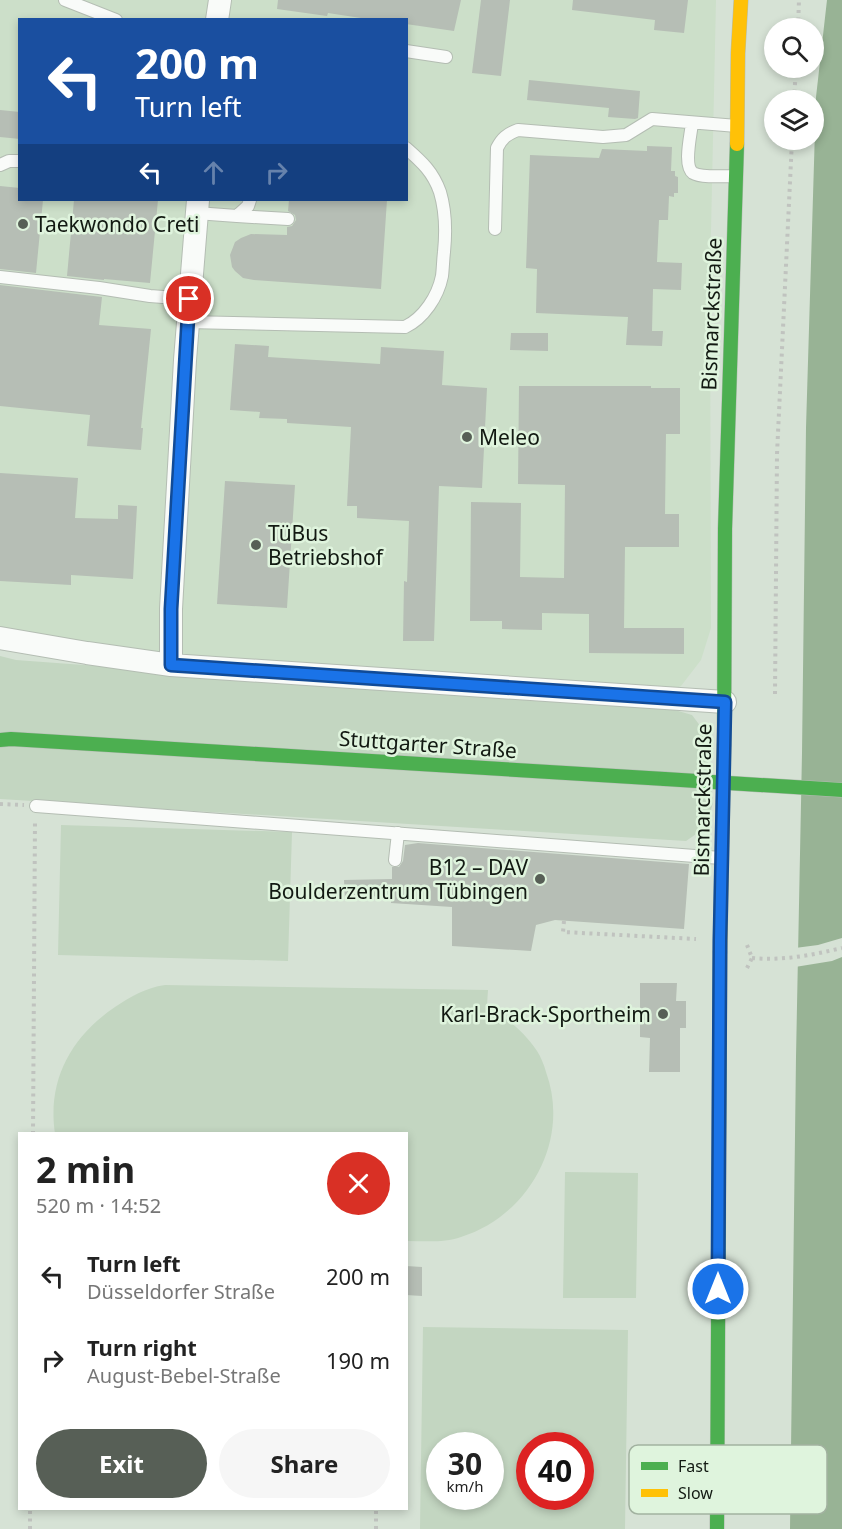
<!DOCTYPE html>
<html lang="en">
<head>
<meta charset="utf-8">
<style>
	:root { --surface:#fff; --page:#f6f6f6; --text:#222; --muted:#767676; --accent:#575f56 }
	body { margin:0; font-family:"Noto Sans",sans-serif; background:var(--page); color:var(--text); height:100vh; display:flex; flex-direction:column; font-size:22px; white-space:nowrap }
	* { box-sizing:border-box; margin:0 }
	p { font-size:20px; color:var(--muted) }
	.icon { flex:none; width:33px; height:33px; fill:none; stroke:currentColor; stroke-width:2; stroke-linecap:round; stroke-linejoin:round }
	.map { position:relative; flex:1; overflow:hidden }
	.details { position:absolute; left:18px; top:1132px; width:390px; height:378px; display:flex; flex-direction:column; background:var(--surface); border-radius:0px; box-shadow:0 3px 9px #0003 }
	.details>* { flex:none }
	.banner { position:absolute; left:18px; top:18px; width:390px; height:183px; border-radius:0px; box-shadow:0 3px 9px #0003; background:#1a4fa0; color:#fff; overflow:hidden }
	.tools { position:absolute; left:764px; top:18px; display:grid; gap:12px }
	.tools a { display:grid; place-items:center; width:60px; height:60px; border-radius:50%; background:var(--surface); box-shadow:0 3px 9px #0003; font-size:30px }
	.speed { position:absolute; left:426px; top:1432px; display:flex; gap:12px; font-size:30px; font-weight:700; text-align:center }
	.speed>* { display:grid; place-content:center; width:78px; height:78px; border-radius:50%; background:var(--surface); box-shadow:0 3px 9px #0003; line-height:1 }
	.speed small { font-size:15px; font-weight:400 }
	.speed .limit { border:9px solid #d22; background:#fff; color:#111 }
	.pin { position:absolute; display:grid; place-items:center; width:51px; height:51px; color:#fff; margin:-26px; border:3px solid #fff; border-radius:50%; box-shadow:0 2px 6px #0007 }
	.me { position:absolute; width:66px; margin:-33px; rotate:0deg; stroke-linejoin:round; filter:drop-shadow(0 0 4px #0008) }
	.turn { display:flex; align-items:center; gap:21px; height:126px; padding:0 18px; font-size:27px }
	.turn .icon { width:78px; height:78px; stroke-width:2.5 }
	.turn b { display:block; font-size:42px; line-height:51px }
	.lanes { display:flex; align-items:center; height:57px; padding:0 18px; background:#0003; justify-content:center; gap:30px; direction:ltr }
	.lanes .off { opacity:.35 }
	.round { display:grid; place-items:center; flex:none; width:63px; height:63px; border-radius:32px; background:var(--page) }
	.overview { display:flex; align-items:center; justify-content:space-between; height:102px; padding:0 18px }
	h1 { font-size:36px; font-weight:700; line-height:45px }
	.cta { display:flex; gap:12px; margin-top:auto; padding:12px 18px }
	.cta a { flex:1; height:69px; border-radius:36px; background:var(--accent); color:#fff; font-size:24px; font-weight:700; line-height:69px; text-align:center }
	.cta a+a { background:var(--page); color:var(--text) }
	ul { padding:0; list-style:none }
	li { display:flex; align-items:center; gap:18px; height:84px; padding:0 18px }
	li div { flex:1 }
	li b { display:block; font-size:22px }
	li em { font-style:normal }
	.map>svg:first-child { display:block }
	.built { fill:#ccdfc9; fill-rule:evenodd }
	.green { fill:#c3d6c1; fill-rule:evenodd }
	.water { fill:#98b395 }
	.pier { fill:#d6e2d5 }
	.building { fill:#b6beb5 }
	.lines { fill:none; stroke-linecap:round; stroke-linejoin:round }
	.lane-casing { stroke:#b4bdb3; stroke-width:14 }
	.street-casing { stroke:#b4bdb3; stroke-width:24 }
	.fast-casing { stroke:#b4bdb3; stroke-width:15 }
	.slow-casing { stroke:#b4bdb3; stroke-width:15 }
	.path { stroke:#c0c3bf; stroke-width:4; stroke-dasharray:3 4.5; stroke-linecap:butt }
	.lane { stroke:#f9fbf9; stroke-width:12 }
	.street { stroke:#f9fbf9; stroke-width:22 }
	.fast { stroke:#4caf50; stroke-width:14 }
	.slow { stroke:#ffc107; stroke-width:14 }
	.fast-bridge-casing { stroke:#b4bdb3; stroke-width:15; stroke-linecap:butt }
	.fast-bridge { stroke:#4caf50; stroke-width:14 }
	.route-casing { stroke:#114b97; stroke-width:15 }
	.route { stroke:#1a73e8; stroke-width:10 }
	.poi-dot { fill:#575f56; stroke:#dff4dd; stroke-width:2 }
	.labels { text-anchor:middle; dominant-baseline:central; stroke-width:5; stroke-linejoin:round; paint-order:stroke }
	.poi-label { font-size:21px; fill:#121912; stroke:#dff4dd; text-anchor:start }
	.street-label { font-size:21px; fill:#121912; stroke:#dff4dd }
	.key { fill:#dff4dd; stroke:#a2b2a0; stroke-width:1.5 }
	.key-label { font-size:16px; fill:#121912 }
</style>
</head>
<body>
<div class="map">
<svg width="842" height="1529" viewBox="0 0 842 1529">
	<rect width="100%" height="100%" fill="#d6e2d5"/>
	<path class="built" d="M0 0H716L710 277 711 628 701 660 681 686 664 694 142 653 0 630ZM20 20H406V200H20Z"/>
	<path class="green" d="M0 656 16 660 668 708 692 715 704 731 713 803 705 828 686 841 0 799Z
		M61 825 292 832 288 961 58 955Z
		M165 985 488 990 487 1005C506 1018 524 1031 537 1051 541 1057 544 1065 546 1072 571 1140 529 1216 461 1237 444 1243 425 1241 407 1241L406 1134H55C47 1080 71 1037 115 1007 132 996 145 988 165 985Z
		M565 1172 638 1173 636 1298H563Z
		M423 1327 628 1330 625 1529H420ZM440 1446H490V1497H440ZM530 1446H580V1497H530Z"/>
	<path class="water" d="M827 0H842V1529H790L796 1057 802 753 806 428 816 97Z"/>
	<path class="pier" d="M842 938V957L832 961 795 967V948L818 945Z"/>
	<path class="building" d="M278 0H461L454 31 406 24V20H374L328 13 327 16 277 9Z
		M481 0H510L501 76 472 73Z
		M573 0H688L684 33 654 30 655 20 572 10Z
		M529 80 640 91 638 118 635 119 608 117 609 108 527 100Z
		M0 110 20 112V139L0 137Z
		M647 146 672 147 671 171H675V176L678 177V193H674V197L669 196 668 220H659L657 262 682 263 681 290 653 289 652 331H663L662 346 626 345 628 317 536 313 537 269 526 268 530 155 599 158 602 149 647 151Z
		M0 186 20 188V200H43L36 273 0 269Z
		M74 200H158L150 283 104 279V280L67 276Z
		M289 200H387L381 289 254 280 243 278 235 271 232 267 230 255 235 242 241 238 251 234 287 235V227L292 226 296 220 295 215 288 211Z
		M0 285 102 297 99 325 151 329 141 428H143L141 450 87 446 90 415 0 406Z
		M511 333H548V351L510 350Z
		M235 344 269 346 268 357 380 364 381 347 444 351 442 385 487 388 482 488 439 486 434 641H403L404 581 407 582 409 521 357 518V506H347L351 427 287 423V419L259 418 260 412 230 410Z
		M519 386H651V388H680V434H666L665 514H679V547H625L624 628H684V654L589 653V614L542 613V630L502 629V621H470L471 502 521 503 520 577 564 578 565 485 518 484Z
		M0 473 78 478 75 518 118 519V505L137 506 133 579 71 575V585L0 581Z
		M225 481 295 485 287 608 217 604Z
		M418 843 689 864 684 929 555 920 536 925 531 951 452 946V907L391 903V896L345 897 344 880 392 879V867H399L403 861 405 845Z
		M640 983H677L676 1001H686V1028H680V1072H649L650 1038 640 1037Z
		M406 1266 422 1267V1296L406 1295Z"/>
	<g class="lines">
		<g class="lane-casing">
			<path id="lane" d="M65 0 116 20
				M406 51 446 57
				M692 123C691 134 683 166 693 173 701 178 726 176 736 176
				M0 165 9 161H20
				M196 213 237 216 248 206 250 200
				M237 216 288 219
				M495 229 497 148C502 138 507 134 518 130L603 137 626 135 652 119 737 126
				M0 277 99 288 150 296 189 299
				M187 322 405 327C424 318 438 296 442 276 443 268 443 260 444 252 446 232 446 212 440 192 433 172 422 162 406 148
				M36 806 721 858
				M395 860 398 833"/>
		</g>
		<g class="street-casing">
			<path id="street" d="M217 20 220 0
				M0 638 87 653 171 665 725 702
				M171 665V609L185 360 198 200"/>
		</g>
		<g class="fast-casing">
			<path id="fast" d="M0 740 11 739 665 779
				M724 745 725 529 737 144
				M717 1529 720 952"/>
		</g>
		<g class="slow-casing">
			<path id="slow" d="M737 144 738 53 741 0
				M720 952 724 745"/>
		</g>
		<path class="path" d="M798 28 799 0
			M794 100 796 68
			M775 694 777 454 792 140
			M0 804 24 805
			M564 921 563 932 696 939
			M747 945 752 958
			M752 958C783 961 812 955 842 948
			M747 968 752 958
			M33 1134 35 820
			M30 1529V1509
			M376 1529V1509"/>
		<use href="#lane" class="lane"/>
		<use href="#street" class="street"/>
		<use href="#fast" class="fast"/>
		<use href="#slow" class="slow"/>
		<g class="fast-bridge-casing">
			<path id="fast-bridge" d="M665 779 842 790"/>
		</g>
		<use href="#fast-bridge" class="fast-bridge"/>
	</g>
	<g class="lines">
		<g class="route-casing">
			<path id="route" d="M189 299 171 609V665L725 702 720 940 718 1289"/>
		</g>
		<use href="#route" class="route"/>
	</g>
	<g class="poi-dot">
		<circle cx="23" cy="224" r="6"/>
		<circle cx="467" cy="437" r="6"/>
		<circle cx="256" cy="545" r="6"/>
		<circle cx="540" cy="879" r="6"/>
		<circle cx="663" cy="1014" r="6"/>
	</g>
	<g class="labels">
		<g class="poi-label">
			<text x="35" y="224">Taekwondo Creti</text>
			<text x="479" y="437">Meleo</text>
			<text x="268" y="533">TüBus<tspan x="268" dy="24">Betriebshof</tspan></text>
			<text x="528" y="867" text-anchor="end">B12 – DAV<tspan x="528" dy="24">Boulderzentrum Tübingen</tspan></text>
			<text x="651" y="1014" text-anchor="end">Karl-Brack-Sportheim</text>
		</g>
		<g class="street-label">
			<text transform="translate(711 314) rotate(-88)">Bismarckstraße</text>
			<text transform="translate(428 744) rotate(4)">Stuttgarter Straße</text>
			<text transform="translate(702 800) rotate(-89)">Bismarckstraße</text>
		</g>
	</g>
	<rect x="629" y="1445" width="198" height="69" rx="9" class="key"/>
	<rect x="641" y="1462" width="27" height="8" fill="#4caf50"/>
	<rect x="641" y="1489" width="27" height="8" fill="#ffc107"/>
	<g class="key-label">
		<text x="678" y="1472">Fast</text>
		<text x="678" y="1499">Slow</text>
	</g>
</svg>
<div class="tools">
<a><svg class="icon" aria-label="search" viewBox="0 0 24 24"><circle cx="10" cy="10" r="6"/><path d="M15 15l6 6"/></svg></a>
<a><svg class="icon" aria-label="layers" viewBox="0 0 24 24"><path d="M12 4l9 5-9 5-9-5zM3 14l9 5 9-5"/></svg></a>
</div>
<div class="speed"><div>30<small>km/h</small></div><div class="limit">40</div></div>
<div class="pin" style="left:189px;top:299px;background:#d93025"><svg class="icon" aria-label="arrive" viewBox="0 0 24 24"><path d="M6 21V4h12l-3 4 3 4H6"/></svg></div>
<svg class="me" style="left:718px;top:1289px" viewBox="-20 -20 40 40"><circle r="17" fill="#1a73e8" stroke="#fff" stroke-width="3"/><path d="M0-11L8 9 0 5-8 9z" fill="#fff"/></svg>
<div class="banner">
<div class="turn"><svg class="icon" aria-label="left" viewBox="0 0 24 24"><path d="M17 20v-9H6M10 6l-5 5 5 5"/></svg><div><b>200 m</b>Turn left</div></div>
<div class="lanes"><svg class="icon" aria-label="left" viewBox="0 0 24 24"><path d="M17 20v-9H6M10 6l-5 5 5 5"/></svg><svg class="icon off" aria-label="ahead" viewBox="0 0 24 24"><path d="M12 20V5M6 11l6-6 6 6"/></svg><svg class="icon off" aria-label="right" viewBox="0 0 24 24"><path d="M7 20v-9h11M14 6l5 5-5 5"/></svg></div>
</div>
<section class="details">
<div class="overview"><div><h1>2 min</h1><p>520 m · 14:52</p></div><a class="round" style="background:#d93025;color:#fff"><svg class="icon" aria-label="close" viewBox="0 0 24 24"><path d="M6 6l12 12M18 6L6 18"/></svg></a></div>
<ul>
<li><svg class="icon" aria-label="left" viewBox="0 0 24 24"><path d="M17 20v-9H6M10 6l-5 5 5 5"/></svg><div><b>Turn left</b><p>Düsseldorfer Straße</p></div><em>200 m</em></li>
<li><svg class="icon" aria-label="right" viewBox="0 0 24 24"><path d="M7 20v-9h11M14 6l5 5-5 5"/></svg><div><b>Turn right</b><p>August-Bebel-Straße</p></div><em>190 m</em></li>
</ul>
<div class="cta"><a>Exit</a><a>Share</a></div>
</section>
</div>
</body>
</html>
